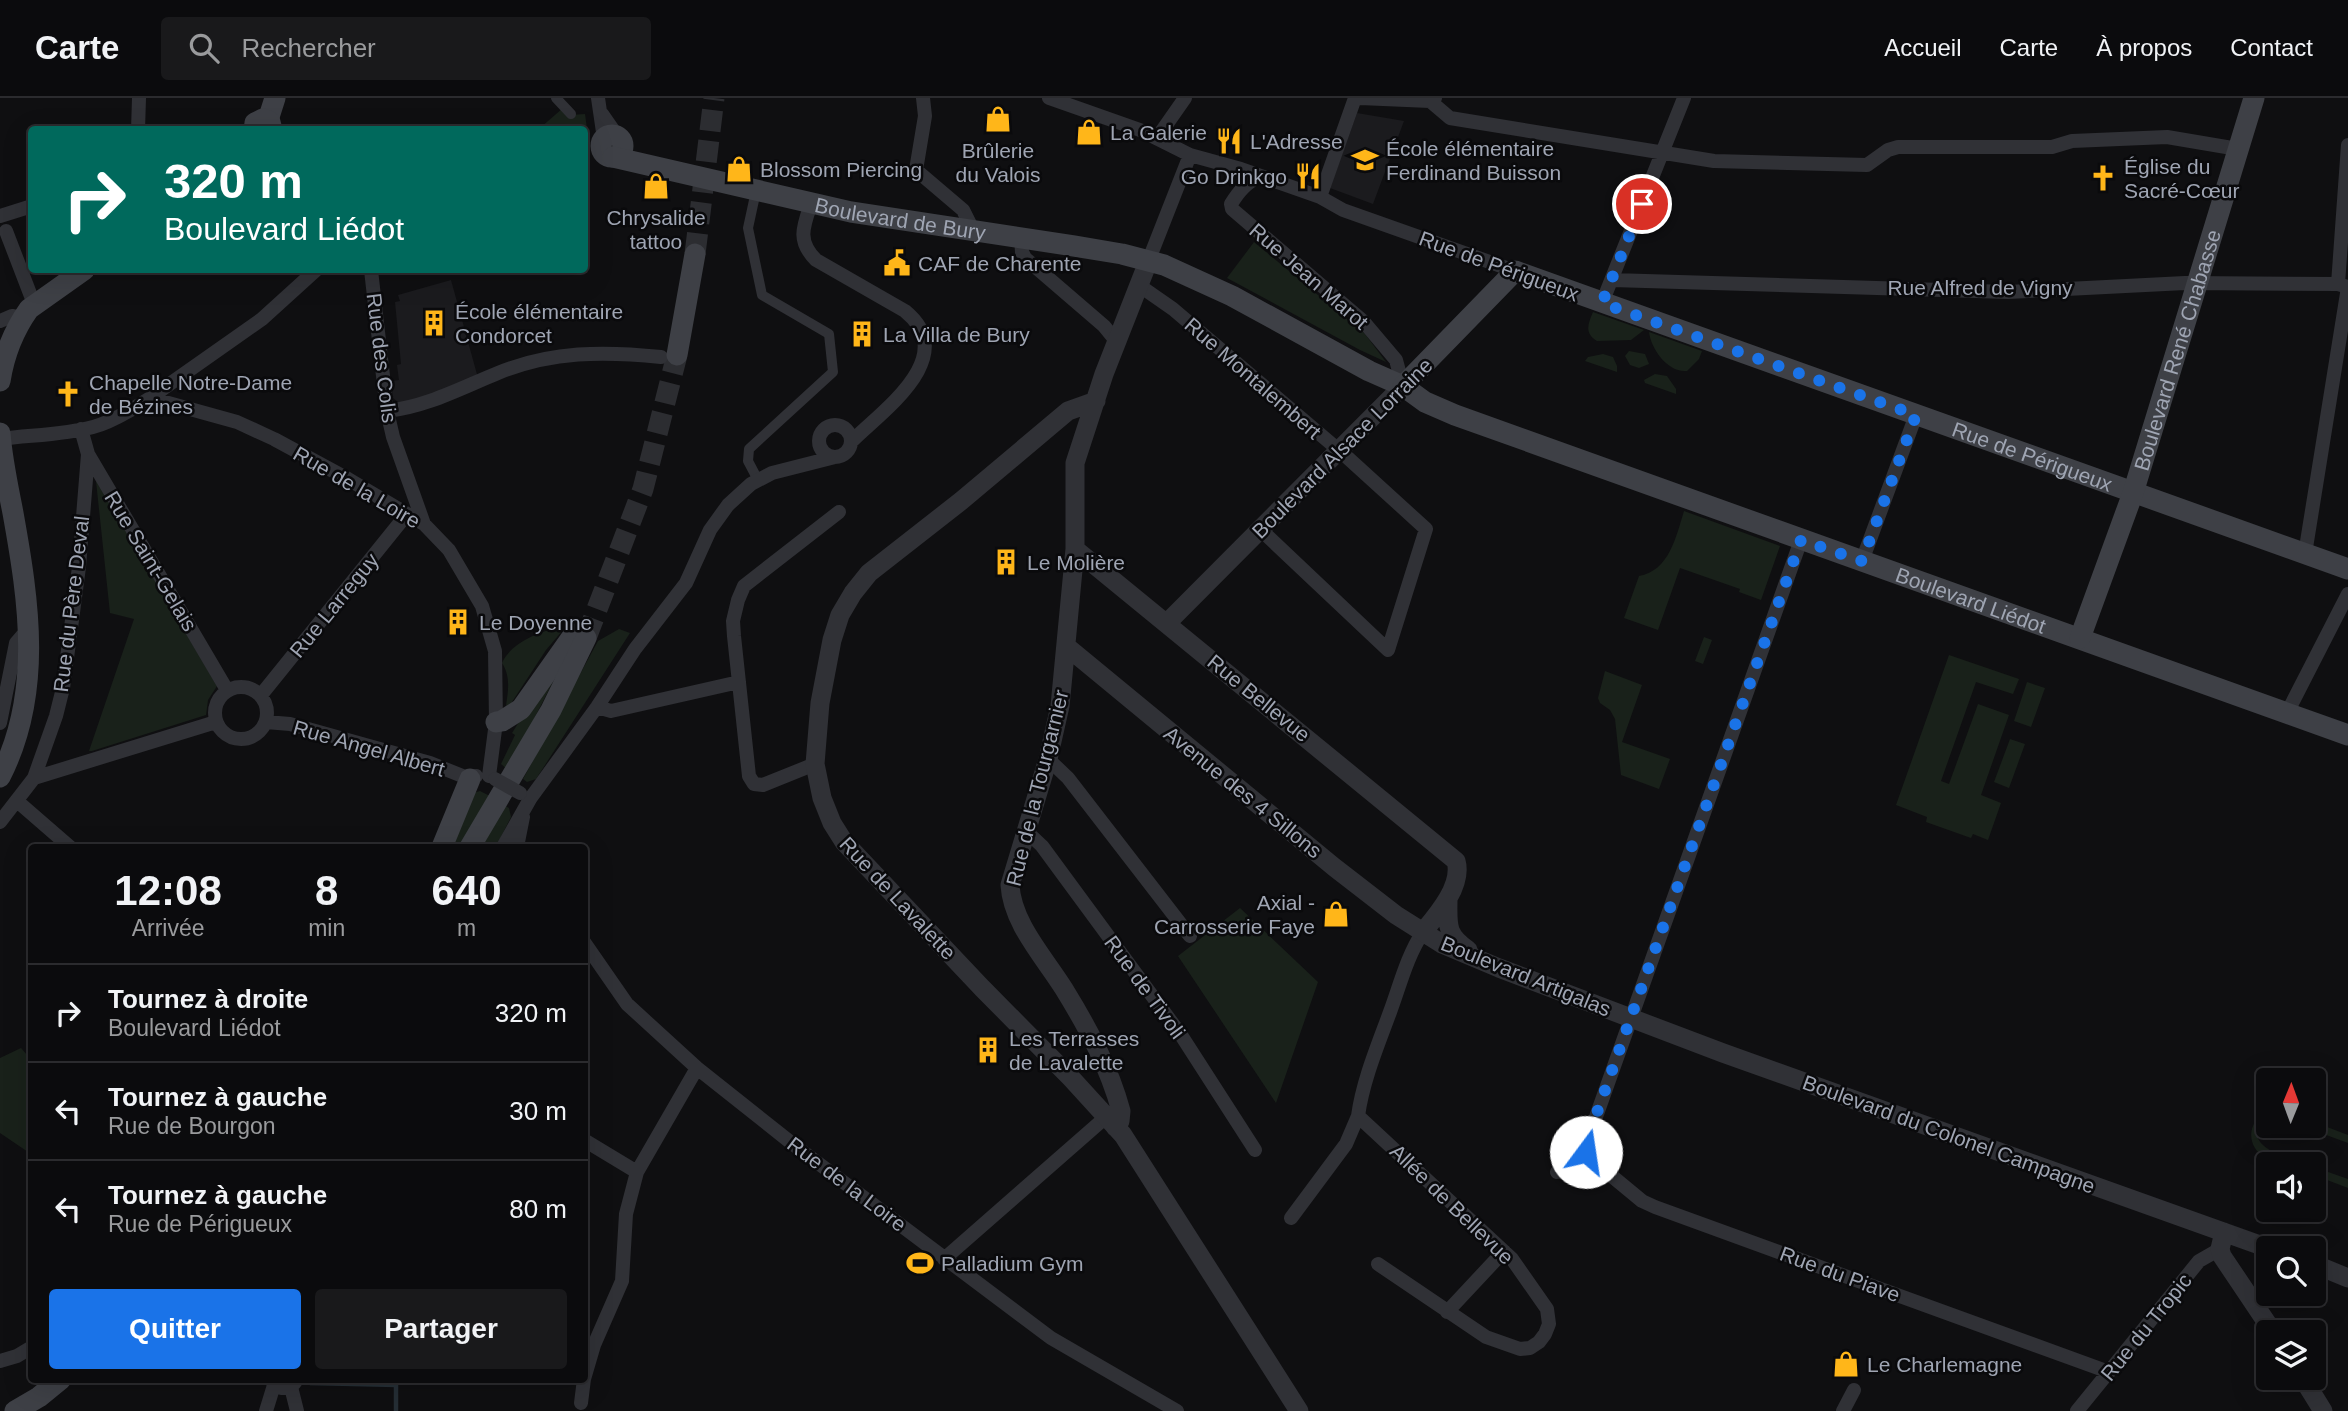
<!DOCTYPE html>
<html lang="fr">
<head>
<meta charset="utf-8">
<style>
	:root { --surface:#0b0b0d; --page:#19191b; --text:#f1f3f6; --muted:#9a9b9d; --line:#2b2b2e; --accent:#1a73e8 }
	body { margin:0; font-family:Arial,sans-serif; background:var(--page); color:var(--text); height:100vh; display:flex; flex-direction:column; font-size:26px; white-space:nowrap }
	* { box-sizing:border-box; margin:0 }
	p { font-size:23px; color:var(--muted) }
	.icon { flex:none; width:38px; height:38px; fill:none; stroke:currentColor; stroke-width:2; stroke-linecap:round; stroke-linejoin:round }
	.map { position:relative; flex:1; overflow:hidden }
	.panel { position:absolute; left:28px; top:746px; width:560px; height:539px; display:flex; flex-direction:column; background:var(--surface); border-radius:7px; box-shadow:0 7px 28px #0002,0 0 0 2px var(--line) }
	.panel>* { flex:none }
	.top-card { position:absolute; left:28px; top:28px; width:560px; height:147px; border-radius:7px; box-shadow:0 7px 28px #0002,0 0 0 2px var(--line); background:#00695c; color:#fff; overflow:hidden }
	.needle { width:46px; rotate:1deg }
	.controls { position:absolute; left:2256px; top:970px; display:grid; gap:14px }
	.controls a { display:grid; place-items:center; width:70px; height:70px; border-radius:7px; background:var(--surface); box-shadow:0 7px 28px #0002,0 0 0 2px var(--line); font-size:35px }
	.pin { position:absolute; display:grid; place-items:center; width:60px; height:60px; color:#fff; margin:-30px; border:4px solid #fff; border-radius:50%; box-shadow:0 2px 7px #0007 }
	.me { position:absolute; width:77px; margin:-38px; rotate:14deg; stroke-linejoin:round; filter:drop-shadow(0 0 5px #0008) }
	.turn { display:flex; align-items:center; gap:24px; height:147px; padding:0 21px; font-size:32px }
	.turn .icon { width:91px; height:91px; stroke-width:2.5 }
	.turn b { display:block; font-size:49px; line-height:60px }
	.eta { display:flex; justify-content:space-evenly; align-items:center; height:119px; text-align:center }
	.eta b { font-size:42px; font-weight:800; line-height:49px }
	.cta { display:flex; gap:14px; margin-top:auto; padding:14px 21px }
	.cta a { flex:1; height:80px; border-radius:7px; background:var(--accent); color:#fff; font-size:28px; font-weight:800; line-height:80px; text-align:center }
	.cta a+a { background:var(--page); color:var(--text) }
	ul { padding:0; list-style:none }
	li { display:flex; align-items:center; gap:21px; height:98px; padding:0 21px; border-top:2px solid var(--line) }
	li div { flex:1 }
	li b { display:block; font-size:26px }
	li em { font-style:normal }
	header { display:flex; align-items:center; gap:42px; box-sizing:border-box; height:98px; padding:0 35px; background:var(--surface); border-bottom:2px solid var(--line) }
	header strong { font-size:33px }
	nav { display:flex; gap:38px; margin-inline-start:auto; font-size:24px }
	.search { width:490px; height:63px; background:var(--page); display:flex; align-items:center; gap:18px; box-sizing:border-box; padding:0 24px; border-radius:7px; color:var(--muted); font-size:26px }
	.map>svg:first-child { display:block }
	.built { fill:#1b1b1e }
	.green { fill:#19211a }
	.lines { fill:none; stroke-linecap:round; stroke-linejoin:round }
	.stream { stroke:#252e35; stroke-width:4.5 }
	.secondary-tunnel { stroke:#2c2d31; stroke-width:21; stroke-dasharray:21 10; stroke-linecap:butt }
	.pedestrian { stroke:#303136; stroke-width:10 }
	.minor { stroke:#303136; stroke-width:14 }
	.tertiary { stroke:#303136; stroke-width:19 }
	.secondary { stroke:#3e4046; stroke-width:21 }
	.minor-bridge { stroke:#303136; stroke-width:14 }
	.route { stroke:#1a73e8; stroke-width:12; stroke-dasharray:0 21.6 }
	.labels { text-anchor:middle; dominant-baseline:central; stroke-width:5; stroke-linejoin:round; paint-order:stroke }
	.poi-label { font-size:21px; fill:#9fa5b3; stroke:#0a0a0c; text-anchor:start }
	.street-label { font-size:21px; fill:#9fa5b3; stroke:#0a0a0c }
</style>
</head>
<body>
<header>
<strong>Carte</strong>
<div class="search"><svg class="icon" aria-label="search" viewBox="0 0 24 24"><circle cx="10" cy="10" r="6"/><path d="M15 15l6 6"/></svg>Rechercher</div>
<nav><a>Accueil</a><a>Carte</a><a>À propos</a><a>Contact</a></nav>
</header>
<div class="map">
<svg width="2348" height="1313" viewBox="0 0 2348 1313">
	<rect width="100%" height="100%" fill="#0f0f11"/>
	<path class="built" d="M1357 15 1404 23 1373 106 1330 90Z
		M451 182 478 280 403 308 393 300 391 283 399 282 397 267 401 266 395 204 400 203 398 197Z"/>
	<path class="green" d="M563 10 570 17 585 16 587 31 541 32 540 30Z
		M1254 144 1365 236 1386 264 1360 252 1227 180Z
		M1593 214 1644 232 1631 242 1597 243C1584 235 1588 226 1593 214Z
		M1649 234 1702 253 1699 261 1687 273C1668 275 1651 251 1649 234Z
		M1629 253 1645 256 1649 266 1639 270 1630 267 1625 258Z
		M1603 256 1613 259 1617 268V274L1585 263 1588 259Z
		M1655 276 1667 278 1676 291V296L1645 285 1644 282Z
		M96 383 217 588 208 602 206 617 92 653H89L134 521 110 515Z
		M1684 413 1780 448 1761 502 1739 494 1740 491 1680 470 1658 532 1624 520 1639 478C1669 473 1676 439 1684 413Z
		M559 530 563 532 546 552 510 607 506 608C508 593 511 579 502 565 510 546 539 533 559 530Z
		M619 531 630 535 536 681 527 684 523 681 598 543Z
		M1704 539 1712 542 1703 566 1695 563Z
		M1949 557 2019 581 2013 596 1976 584 1941 683 1949 686 1978 606 2009 617 1981 697 2001 705 1988 742 1973 736 1971 740 1926 724 1927 719 1896 707Z
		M564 562 508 672 501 666 515 637 512 635 539 592Z
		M1605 573 1642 587 1622 644 1670 661 1659 691 1621 677 1615 621 1610 612 1600 605 1598 600Z
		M2027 584 2045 590 2031 629 2014 623Z
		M2010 641 2025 646 2009 690 1994 684Z
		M480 693 490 698 461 749H447L470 696Z
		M504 707 509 710 511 719 496 749H480Z
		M1240 810 1318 884 1276 1005 1178 858Z
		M21 950 28 958 31 956V1056L0 1035V960Z
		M2268 1013V1021C2235 1046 2288 1060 2304 1066 2291 1066 2279 1066 2266 1060 2245 1049 2247 1022 2268 1013Z
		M2314 1024 2348 1037V1045L2299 1027H2314Z
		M2314 1069 2348 1081V1090L2314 1077Z"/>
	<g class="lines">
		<path class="stream" d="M310 1285 396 1287V1313"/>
		<path class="secondary-tunnel" d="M695 156 714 0
			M586 540 643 391 677 257"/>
		<path class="pedestrian" d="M556 0 571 16
			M756 93 748 130 762 197 829 236 833 274 749 351 748 363 758 382"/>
		<path class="minor" d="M598 0 604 41
			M923 0 925 18 916 72 963 112 973 132
			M1049 0 1140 32 1190 57 1241 71 1320 99 1343 112 1515 173
			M1360 0 1430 3 1435 0
			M1430 3 1450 20 1714 63 1867 67 1888 52 1898 49H2052L2072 43 2167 39 2238 51
			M602 16 618 39
			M138 32 139 0
			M1157 40 1185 0
			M1260 78C1246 85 1239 93 1231 106L1232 111 1363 223 1396 262 1403 288
			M1320 99 1355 0
			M811 106C803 129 797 143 816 162L905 213C961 259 883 312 852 343
			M0 118 32 108
			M6 133 34 206
			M1021 140 1022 154 1025 160 1104 228 1117 244
			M1148 164 1190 57
			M371 172 387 313 393 339 424 426
			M1612 182 2008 194 2185 185 2338 186 2348 189
			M2338 186 2348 47
			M1140 188 1173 211 1348 360 1426 431 1388 552 1261 432
			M1602 205 1684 0
			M0 223 12 218 23 220
			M154 301 237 324 274 341 348 381 424 426 449 452 482 508 495 553 496 624 489 678
			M387 313C426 309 461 290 498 275 551 253 604 253 661 259
			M819 343a16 16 0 1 1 32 0a16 16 0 1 1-32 0Z
			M81 331 88 356 227 592
			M0 341C30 337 64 337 93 329 113 324 149 302 164 290L262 221 316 172
			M2305 456 2348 189
			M1862 463 1916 317
			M215 615a26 26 0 1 1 52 0a26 26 0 1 1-52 0Z
			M261 597 407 416
			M597 609 611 613 739 584
			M2287 615 2348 496
			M266 624 290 626 430 665 470 681 476 678
			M0 625 16 545 22 538 29 536
			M1048 661 1068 680 1190 838
			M815 666 763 687 754 686 749 678 734 538 733 523 738 502 744 488 839 414
			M34 680 216 624
			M17 703 70 749
			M0 724 34 680 56 618 63 590 79 469 88 356
			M1026 733 1042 748 1181 937 1255 1052
			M503 749 530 701 597 609 635 551 686 485 710 432 728 407 751 386 772 375 835 359
			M517 749 523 719
			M584 844 627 906 697 970 794 1047 1051 1240 1177 1313
			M584 1042 637 1074
			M1586 1054V1047L1801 442
			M1586 1054 1590 1060 1642 1103 1655 1109 2109 1274
			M1557 1074 1586 1054
			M1291 1120 1346 1046 1358 1018
			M944 1161 1106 1019
			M1378 1166 1486 1239 1520 1251 1530 1250 1539 1244 1545 1236 1549 1226 1547 1211 1512 1161 1358 1018C1363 982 1378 947 1390 914 1400 887 1407 858 1423 834
			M1447 1214 1504 1153
			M0 1263 17 1258 32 1249
			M271 1281C277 1293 291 1293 297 1281
			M584 1281 594 1247 622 1183 626 1116 637 1074 697 970
			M291 1289 297 1313
			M581 1305 584 1281
			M266 1313 274 1287
			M1843 1313 1854 1292
			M2077 1313 2199 1163 2220 1151"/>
		<path class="tertiary" d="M1096 303 1068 313 961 403 869 475 853 495 840 517 832 542 820 605 815 666 822 700 832 725 844 744 982 890 1071 980 1123 1037 1299 1313
			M1075 451 1456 763C1463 787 1438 816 1423 834
			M1167 525 1403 288
			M1066 548 1334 769 1396 817 1442 846 1499 870 1723 955 2268 1150
			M1448 800C1448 827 1445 836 1468 852
			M1115 1029 1120 1023 1121 1013C1109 969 1088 930 1064 891 1044 859 1012 825 1010 787L1048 661 1060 608 1075 451V365L1104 276 1148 164
			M2224 1134 2220 1151 2222 1158 2273 1234
			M2314 1166 2348 1180
			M2302 1279 2323 1313"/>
		<g class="secondary">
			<path d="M268 22 275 0"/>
			<path d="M254 32 255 25 263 21 270 24 272 32"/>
			<circle cx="612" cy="48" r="11"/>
			<path id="s1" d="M613 59 851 114 1074 148 1122 156 1164 167 1232 198 1369 273 1403 288 1425 304 1455 317 2348 637"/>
			<path d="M677 257 695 156"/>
			<path d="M0 283C4 258 14 232 29 211L84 172"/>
			<path id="s2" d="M1403 288 1515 173 2348 471"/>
			<path d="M0 335C2 362 8 389 13 415 29 504 43 595 0 679"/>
			<path id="s3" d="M2080 540 2133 395 2254 0"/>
			<path d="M496 624 502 623 521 611 574 536"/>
			<path d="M442 749 470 681"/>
			<path d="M470 749 551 612 586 540"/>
			<path d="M15 1313 39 1299 61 1281"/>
		</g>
		<path class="minor-bridge" d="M495 681 520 695"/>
	</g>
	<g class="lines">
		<path class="route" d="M1586 1054V1047L1594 1023 1801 442 1862 463 1916 317 1602 205 1642 106"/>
	</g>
	<defs>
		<g id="shop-bare" transform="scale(2.1)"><path d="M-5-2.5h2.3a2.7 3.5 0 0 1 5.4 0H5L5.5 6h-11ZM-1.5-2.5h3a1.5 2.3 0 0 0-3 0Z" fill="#ffb619" stroke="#0a0a0c" stroke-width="2.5" paint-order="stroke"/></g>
		<g id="restaurant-bare" transform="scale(2.1)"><path d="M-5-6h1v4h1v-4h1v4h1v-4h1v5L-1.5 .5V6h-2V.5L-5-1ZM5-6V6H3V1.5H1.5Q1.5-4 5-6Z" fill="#ffb619" stroke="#0a0a0c" stroke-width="2.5" paint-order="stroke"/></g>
		<g id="school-bare" transform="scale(2.1)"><path d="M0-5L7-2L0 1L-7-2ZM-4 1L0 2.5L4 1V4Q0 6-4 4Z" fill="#ffb619" stroke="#0a0a0c" stroke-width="2.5" paint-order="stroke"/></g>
		<g id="church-bare" transform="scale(2.1)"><path d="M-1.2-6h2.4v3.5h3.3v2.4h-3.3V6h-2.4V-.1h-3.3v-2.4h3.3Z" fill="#ffb619" stroke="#0a0a0c" stroke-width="2.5" paint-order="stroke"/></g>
		<g id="civic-bare" transform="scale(2.1)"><path d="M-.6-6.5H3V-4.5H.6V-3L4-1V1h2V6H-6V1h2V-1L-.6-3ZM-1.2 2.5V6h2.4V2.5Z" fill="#ffb619" stroke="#0a0a0c" stroke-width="2.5" paint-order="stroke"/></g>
		<g id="building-bare" transform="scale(2.1)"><path d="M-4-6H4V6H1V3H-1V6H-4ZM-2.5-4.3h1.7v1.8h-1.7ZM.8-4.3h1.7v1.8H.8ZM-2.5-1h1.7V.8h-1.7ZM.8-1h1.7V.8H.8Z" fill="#ffb619" stroke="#0a0a0c" stroke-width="2.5" paint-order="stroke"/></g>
		<g id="stadium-bare" transform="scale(2.1)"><path d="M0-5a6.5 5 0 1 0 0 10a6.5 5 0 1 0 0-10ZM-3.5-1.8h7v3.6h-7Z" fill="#ffb619" stroke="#0a0a0c" stroke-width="2.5" paint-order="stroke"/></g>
	</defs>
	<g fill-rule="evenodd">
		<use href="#shop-bare" x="998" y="21"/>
		<use href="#shop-bare" x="1089" y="34"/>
		<use href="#restaurant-bare" x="1229" y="43"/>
		<use href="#school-bare" x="1365" y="62"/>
		<use href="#shop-bare" x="739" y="71"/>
		<use href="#restaurant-bare" x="1308" y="78"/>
		<use href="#church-bare" x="2103" y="80"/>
		<use href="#shop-bare" x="656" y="88"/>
		<use href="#civic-bare" x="897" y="165"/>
		<use href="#building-bare" x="434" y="225"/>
		<use href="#building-bare" x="862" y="236"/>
		<use href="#church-bare" x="68" y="296"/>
		<use href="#building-bare" x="1006" y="464"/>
		<use href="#building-bare" x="458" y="524"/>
		<use href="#shop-bare" x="1336" y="816"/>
		<use href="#building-bare" x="988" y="952"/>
		<use href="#stadium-bare" x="920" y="1165"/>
		<use href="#shop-bare" x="1846" y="1266"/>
	</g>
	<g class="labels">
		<g class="poi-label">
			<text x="1110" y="34">La Galerie</text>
			<text x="1250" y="43">L'Adresse</text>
			<text x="1386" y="50">École élémentaire<tspan x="1386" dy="24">Ferdinand Buisson</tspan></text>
			<text x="998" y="52" text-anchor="middle">Brûlerie<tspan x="998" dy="24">du Valois</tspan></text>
			<text x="2124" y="68">Église du<tspan x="2124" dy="24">Sacré-Cœur</tspan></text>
			<text x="760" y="71">Blossom Piercing</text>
			<text x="1287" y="78" text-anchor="end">Go Drinkgo</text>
			<text x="656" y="119" text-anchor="middle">Chrysalide<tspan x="656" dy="24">tattoo</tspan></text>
			<text x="918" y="165">CAF de Charente</text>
			<text x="455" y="213">École élémentaire<tspan x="455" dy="24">Condorcet</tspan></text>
			<text x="883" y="236">La Villa de Bury</text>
			<text x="89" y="284">Chapelle Notre-Dame<tspan x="89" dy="24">de Bézines</tspan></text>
			<text x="1027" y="464">Le Molière</text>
			<text x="479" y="524">Le Doyenne</text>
			<text x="1315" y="804" text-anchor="end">Axial -<tspan x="1315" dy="24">Carrosserie Faye</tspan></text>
			<text x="1009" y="940">Les Terrasses<tspan x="1009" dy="24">de Lavalette</tspan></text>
			<text x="941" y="1165">Palladium Gym</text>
			<text x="1867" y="1266">Le Charlemagne</text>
		</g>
		<g class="street-label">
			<text stroke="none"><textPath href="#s1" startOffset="294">Boulevard de Bury</textPath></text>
			<text transform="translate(1499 168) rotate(20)">Rue de Périgueux</text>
			<text transform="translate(1309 178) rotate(41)">Rue Jean Marot</text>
			<text x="1980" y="189">Rue Alfred de Vigny</text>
			<text stroke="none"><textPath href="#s3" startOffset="304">Boulevard René Chabasse</textPath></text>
			<text transform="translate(382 260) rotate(83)">Rue des Colis</text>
			<text transform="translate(1253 280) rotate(41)">Rue Montalembert</text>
			<text transform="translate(1342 350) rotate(-45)">Boulevard Alsace Lorraine</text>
			<text stroke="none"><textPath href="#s2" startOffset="710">Rue de Périgueux</textPath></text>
			<text transform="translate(357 389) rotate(30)">Rue de la Loire</text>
			<text transform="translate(151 463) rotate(59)">Rue Saint-Gelais</text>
			<text stroke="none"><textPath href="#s1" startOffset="1438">Boulevard Liédot</textPath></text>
			<text transform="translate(71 506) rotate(-83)">Rue du Père Deval</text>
			<text transform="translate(334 507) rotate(-51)">Rue Larreguy</text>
			<text transform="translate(1259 600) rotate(39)">Rue Bellevue</text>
			<text transform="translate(369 650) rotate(16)">Rue Angel Albert</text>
			<text transform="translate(1037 690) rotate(-76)">Rue de la Tourgarnier</text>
			<text transform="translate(1243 694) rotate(39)">Avenue des 4 Sillons</text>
			<text transform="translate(898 800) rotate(47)">Rue de Lavalette</text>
			<text transform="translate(1526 878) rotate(22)">Boulevard Artigalas</text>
			<text transform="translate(1145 889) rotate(54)">Rue de Tivoli</text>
			<text transform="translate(1949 1036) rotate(20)">Boulevard du Colonel Campagne</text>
			<text transform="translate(847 1086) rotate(37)">Rue de la Loire</text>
			<text transform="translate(1452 1106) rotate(44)">Allée de Bellevue</text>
			<text transform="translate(1840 1176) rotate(20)">Rue du Piave</text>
			<text transform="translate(2146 1229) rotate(-51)">Rue du Tropic</text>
		</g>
	</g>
</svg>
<div class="controls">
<a><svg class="needle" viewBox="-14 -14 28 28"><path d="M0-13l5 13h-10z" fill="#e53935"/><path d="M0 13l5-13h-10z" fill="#9a9b9d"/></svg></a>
<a><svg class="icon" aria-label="sound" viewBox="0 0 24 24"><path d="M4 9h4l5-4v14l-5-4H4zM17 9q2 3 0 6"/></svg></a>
<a><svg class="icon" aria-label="search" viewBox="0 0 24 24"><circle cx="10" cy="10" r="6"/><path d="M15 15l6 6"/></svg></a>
<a><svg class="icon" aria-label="layers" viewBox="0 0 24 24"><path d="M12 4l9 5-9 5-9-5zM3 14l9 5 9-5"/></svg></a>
</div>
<div class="pin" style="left:1642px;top:106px;background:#d93025"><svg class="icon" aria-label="arrive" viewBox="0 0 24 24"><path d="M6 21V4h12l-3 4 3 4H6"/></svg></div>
<svg class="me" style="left:1586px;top:1054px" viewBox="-20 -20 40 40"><circle r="19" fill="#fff"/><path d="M0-13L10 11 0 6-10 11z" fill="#1a73e8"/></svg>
<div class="top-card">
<div class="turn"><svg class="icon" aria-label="right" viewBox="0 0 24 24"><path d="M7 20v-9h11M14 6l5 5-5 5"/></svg><div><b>320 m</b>Boulevard Liédot</div></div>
</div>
<section class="panel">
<div class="eta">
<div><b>12:08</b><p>Arrivée</p></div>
<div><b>8</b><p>min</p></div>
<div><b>640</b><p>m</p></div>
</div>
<ul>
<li><svg class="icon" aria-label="right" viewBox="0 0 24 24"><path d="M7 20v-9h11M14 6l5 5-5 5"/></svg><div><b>Tournez à droite</b><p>Boulevard Liédot</p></div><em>320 m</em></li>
<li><svg class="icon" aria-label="left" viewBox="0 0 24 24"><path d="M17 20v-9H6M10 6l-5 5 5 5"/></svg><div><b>Tournez à gauche</b><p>Rue de Bourgon</p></div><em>30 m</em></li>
<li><svg class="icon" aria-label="left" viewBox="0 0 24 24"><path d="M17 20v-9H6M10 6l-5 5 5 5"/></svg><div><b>Tournez à gauche</b><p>Rue de Périgueux</p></div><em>80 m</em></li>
</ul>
<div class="cta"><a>Quitter</a><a>Partager</a></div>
</section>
</div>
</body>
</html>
